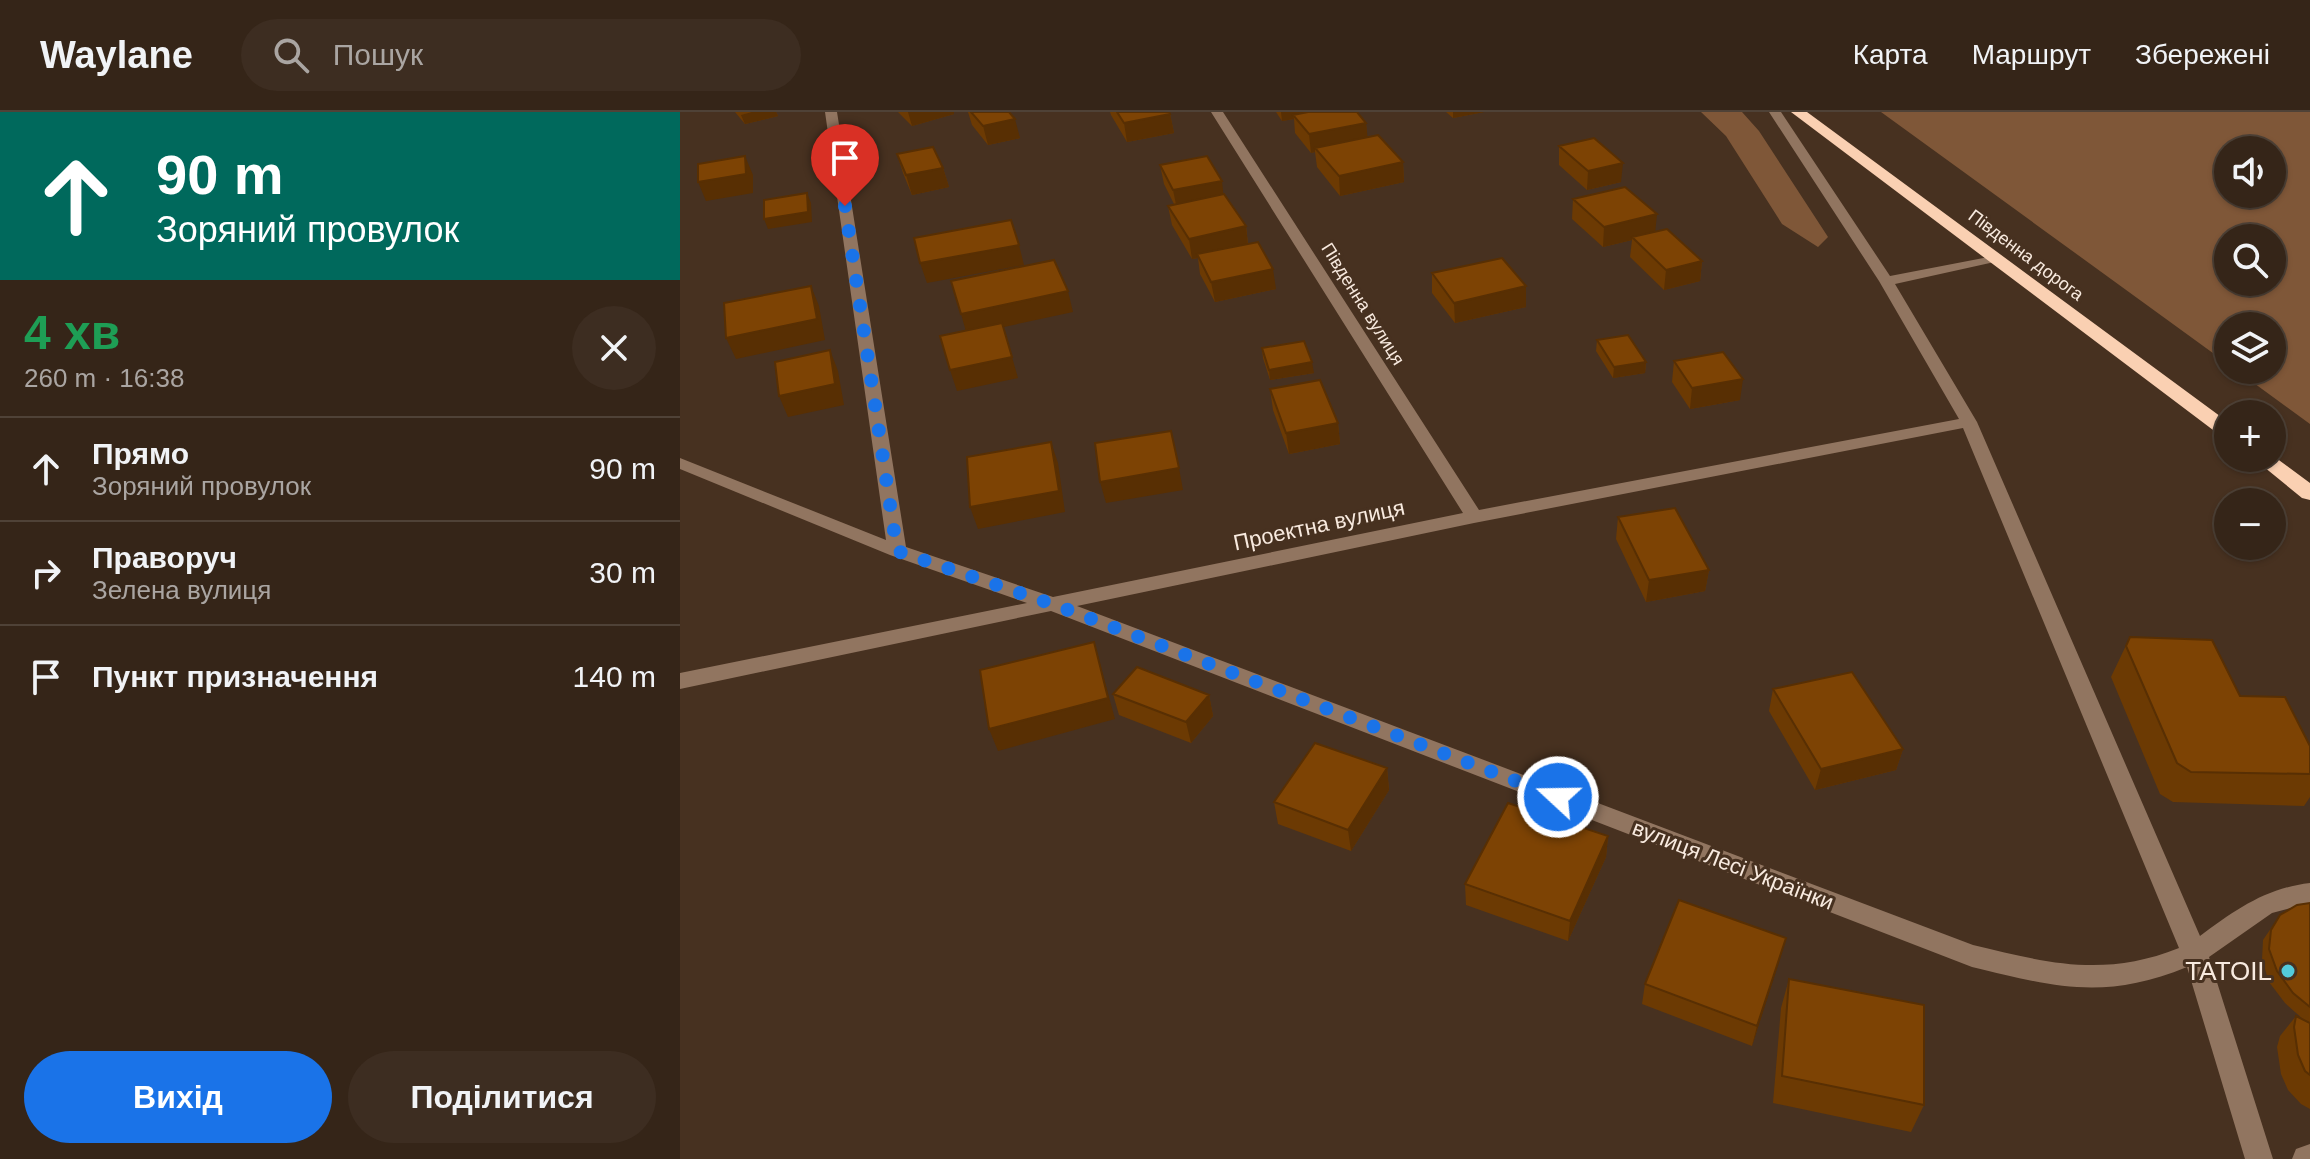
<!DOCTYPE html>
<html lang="uk">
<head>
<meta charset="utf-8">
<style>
	:root { --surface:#352518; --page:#3d2d21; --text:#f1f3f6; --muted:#aaa5a2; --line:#4f4237; --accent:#1a73e8 }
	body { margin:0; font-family:Helvetica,sans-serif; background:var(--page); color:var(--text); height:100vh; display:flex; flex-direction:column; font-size:30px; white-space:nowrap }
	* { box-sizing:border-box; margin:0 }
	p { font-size:26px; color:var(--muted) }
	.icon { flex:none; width:44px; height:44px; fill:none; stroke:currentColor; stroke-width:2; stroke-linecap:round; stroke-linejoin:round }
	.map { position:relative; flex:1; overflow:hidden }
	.side { display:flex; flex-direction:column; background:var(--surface); width:680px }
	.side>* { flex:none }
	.top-card { background:#00695c; color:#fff; overflow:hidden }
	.tools { position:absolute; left:1534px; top:24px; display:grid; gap:16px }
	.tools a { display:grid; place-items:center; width:72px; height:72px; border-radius:50%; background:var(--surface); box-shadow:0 2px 6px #0004,0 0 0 2px var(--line); font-size:40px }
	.pin { position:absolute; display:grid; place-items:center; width:68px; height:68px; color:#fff; margin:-82px -34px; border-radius:50% 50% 50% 0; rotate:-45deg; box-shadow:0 0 8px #0007 }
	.pin .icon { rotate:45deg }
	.me { position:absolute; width:88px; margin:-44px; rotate:291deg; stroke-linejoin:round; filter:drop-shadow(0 0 6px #0008) }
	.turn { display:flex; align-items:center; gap:28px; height:168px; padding:0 24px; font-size:36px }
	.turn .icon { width:104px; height:104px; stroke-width:2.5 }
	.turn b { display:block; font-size:56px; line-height:68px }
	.round { display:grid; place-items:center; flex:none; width:84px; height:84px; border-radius:42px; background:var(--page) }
	.overview { display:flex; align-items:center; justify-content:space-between; height:136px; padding:0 24px }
	h1 { font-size:48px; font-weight:600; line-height:60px; color:#1e9e55 }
	.button { display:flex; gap:16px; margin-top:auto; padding:16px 24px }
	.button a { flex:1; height:92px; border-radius:48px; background:var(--accent); color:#fff; font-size:32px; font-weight:600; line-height:92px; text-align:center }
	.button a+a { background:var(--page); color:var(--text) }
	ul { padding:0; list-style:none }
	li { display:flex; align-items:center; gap:24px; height:104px; padding:0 24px; border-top:2px solid var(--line) }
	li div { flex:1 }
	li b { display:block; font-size:30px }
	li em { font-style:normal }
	header { display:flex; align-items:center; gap:48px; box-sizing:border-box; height:112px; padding:0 40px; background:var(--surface); border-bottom:2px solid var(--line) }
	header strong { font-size:38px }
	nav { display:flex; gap:44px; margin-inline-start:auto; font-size:28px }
	.search { width:560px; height:72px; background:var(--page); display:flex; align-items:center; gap:20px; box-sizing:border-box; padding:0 28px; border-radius:44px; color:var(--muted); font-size:30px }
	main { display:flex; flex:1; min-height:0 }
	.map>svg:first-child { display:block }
	.green { fill:#7f5738; fill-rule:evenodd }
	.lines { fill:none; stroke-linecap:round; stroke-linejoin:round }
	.minor { fill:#917560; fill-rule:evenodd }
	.highway { fill:#fad0b2; fill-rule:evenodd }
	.wall { fill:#6c3a03 }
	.shaded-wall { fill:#582f03 }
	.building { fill:#7d4304; stroke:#582f03; stroke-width:2 }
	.route { stroke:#1a73e8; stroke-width:14; stroke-dasharray:0 25.2 }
	.poi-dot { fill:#53cbdb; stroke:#473120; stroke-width:3 }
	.labels { text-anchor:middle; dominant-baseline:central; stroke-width:6; stroke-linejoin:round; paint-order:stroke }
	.far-street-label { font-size:18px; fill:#f8eadf; stroke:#473120 }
	.street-label { font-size:22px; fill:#f8eadf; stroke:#473120 }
	.near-poi-label { font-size:26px; fill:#f8eadf; stroke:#473120; text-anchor:end }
</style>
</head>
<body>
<header>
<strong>Waylane</strong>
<div class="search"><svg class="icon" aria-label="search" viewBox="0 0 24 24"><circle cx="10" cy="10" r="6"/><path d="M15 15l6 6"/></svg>Пошук</div>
<nav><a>Карта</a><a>Маршрут</a><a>Збережені</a></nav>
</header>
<main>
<section class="side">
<div class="top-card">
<div class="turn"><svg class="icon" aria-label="ahead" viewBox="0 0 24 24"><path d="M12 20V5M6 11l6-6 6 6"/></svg><div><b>90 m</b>Зоряний провулок</div></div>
</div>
<div class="overview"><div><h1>4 хв</h1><p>260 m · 16:38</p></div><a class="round"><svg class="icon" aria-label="close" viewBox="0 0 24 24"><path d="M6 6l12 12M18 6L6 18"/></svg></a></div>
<ul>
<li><svg class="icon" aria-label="ahead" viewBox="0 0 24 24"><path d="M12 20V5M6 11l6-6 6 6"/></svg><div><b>Прямо</b><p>Зоряний провулок</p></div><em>90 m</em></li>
<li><svg class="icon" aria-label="right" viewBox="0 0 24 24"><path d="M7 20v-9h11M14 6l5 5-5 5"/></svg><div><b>Праворуч</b><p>Зелена вулиця</p></div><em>30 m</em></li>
<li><svg class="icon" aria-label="arrive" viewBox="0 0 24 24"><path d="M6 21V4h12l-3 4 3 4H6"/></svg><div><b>Пункт призначення</b></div><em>140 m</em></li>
</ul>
<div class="button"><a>Вихід</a><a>Поділитися</a></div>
</section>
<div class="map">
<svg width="1630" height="1047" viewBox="0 0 1630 1047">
	<rect width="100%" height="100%" fill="#473120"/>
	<path class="green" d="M1021 0H1062L1079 19 1148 125 1138 135 1102 112 1046 24Z
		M1201 0H1630V312L1556 258H1592V214H1548V252ZM1548 38H1592V82H1548ZM1548 126H1592V170H1548Z"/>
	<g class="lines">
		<path class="minor" d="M145 0H157L226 435 373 485 783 401 531 0H543L799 398 1279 307 1199 169 1089 0H1101L1210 164 1319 143V149L1215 172 1297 310 1520 824C1555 798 1586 776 1630 771V791L1592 801 1529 845 1593 1047H1565L1507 855C1424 889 1375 875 1292 855L371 499 0 577V561L347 491 210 443 0 357V346L206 428ZM1283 316 1499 836C1424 866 1368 851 1293 833L397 494 794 411Z
			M1630 1032V1047H1612L1616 1037Z"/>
		<path class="highway" d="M1111 0H1127L1548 310V326L1541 324Z
			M1592 343 1630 371V388L1622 386 1573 346H1592Z"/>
	</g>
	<path class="wall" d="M55 0H96L98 4 65 12Z
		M218 0H274V2L232 14Z
		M288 0H329L340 26 308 33 292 13Z
		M430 0H489L490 2 494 21 447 30 431 3Z
		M596 0H677L686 11 687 25 723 50 724 70 660 84 637 55 635 40 631 41 615 21 614 7 602 9Z
		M766 0H804L773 6Z
		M879 34 941 70 907 78 879 53Z
		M217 42 263 56 269 75 232 83 223 61Z
		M480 53 544 82 566 114 568 132 596 177 535 190 520 162 518 146 512 147 492 113 488 94 494 92 484 72Z
		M893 87 975 120 1022 149 1020 169 984 178 950 145 952 128 923 135 892 107Z
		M752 161 846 195 775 211 752 181Z
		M917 228 966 250 965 261 933 266 916 239Z
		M582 236 634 261 590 268 583 246Z
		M994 249 1060 288 1010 297 992 270Z
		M590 277 658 311 660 332 609 342 593 298Z
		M938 405 1029 458 1025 479 966 490 936 427Z
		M1450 525 1560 584 1630 634V685L1624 694 1493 690 1480 682 1431 565Z
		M1093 577 1223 637 1216 658 1135 678 1089 599Z
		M433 582 529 583 533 604 511 631 439 603Z
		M707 656 709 678 671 739 598 712 594 690Z
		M928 724 926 745 888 829 786 793 785 772Z
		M1630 791V997L1621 992 1608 978 1601 962 1597 935 1600 924 1616 904 1624 908 1605 891 1589 870 1582 848 1583 828 1600 803Z
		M1106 826 1072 934 962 892 965 872Z
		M1109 867 1244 993 1231 1020 1093 991 1101 896Z"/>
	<path class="shaded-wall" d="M72 0H96L98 4 65 12 61 3Z
		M228 0H274V2L232 14Z
		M601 0H653L613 3 614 7 602 9Z
		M773 0H804L773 6Z
		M490 2 494 21 447 30 444 11Z
		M335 7 340 26 308 33 303 14Z
		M686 11 688 29 635 36V40L631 41 629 22Z
		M65 44 73 63V81L26 89 18 70Z
		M723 50 724 70 660 84 659 64Z
		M943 51 941 70 907 78 908 59Z
		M263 56 269 75 232 83 226 63Z
		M542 69 544 88 497 97 493 78Z
		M127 81 131 91 132 110 88 117 84 107Z
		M977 102 975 122 952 125V128L923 135 924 115Z
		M566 114 568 134 517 142 518 146 512 147 509 127Z
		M339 133 344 153 247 171 240 151Z
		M1022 149 1020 169 984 178 986 158Z
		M593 157 596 177 535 190 531 170Z
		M131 174 139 194 145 228 56 247 46 226Z
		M846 174V195L775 211 774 191Z
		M388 179 393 200 287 223 281 202Z
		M150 238 158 259 164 293 108 305 99 284Z
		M332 245 338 266 277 279 270 258Z
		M632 250 634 261 590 268 589 258Z
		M966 250 965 261 933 266 934 255Z
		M1063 267 1060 288 1010 297 1012 276Z
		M658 311 660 332 609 342 606 321Z
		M371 330 378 351 385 400 298 417 290 395Z
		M499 356 503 378 426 391 420 370Z
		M1029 458 1025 479 966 490 969 468Z
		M414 530 435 607 318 639 309 617Z
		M529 583 533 604 511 631 506 610Z
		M1223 637 1216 658 1135 678 1141 657Z
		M707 656 709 678 671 739 668 718Z
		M928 724 926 745 888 829 890 809Z
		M1106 826 1100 847 1072 934 1077 914Z"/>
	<path class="building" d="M291 0H329L335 7 303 14Z
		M437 0H489L490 2 444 11Z
		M628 0H677L686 11 629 22 613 3Z
		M698 23 723 50 659 64 635 36Z
		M914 26 943 51 908 59 879 34Z
		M253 35 263 56 226 63 217 42Z
		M65 44 66 62 18 70V52Z
		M527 44 542 69 493 78 480 53Z
		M945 75 977 102 924 115 893 87Z
		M127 81 128 100 84 107V88Z
		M544 82 566 114 509 127 488 94Z
		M331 108 339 133 240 151 234 126Z
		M987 117 1022 149 986 158 952 125Z
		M578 130 593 157 531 170 517 142Z
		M822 146 846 174 774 191 752 161Z
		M374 148 388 179 281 202 271 169Z
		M131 174 137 207 46 226 44 191Z
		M322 211 332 245 270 258 260 224Z
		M948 223 966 250 934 255 917 228Z
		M624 229 632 250 589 258 582 236Z
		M150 238 155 272 99 284 95 250Z
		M1043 240 1063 267 1012 276 994 249Z
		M640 268 658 311 606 321 590 277Z
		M491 319 499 356 420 370 415 331Z
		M371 330 379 379 290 395 287 345Z
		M995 396 1029 458 969 468 938 405Z
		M1450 525 1532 528 1560 584 1605 585 1630 634V662L1511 660 1497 651 1446 534Z
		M414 530 428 586 309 617 300 558Z
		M457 555 529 583 506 610 433 582Z
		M1172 560 1223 637 1141 657 1093 577Z
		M635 631 707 656 668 718 594 690Z
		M828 691 928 724 890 809 785 772Z
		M999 788 1106 826 1077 914 965 872Z
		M1630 791V895L1613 881 1597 859 1589 837 1591 818 1600 803 1617 793Z
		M1109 867 1244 893V993L1102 964Z
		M1616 904 1630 911V963L1625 959 1618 943 1614 915Z"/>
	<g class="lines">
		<path class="route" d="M165 94 217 439 375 493 878 685"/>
	</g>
	<circle class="poi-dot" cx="1608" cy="859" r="8"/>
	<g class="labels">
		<g class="far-street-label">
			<text transform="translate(1346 143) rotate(37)">Південна дорога</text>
			<text transform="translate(683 192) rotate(58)">Південна вулиця</text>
		</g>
		<g class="street-label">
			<text transform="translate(639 413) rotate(-12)">Проектна вулиця</text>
			<text transform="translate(1053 753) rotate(21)">вулиця Лесі Українки</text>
		</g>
		<g class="near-poi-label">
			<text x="1592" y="859">TATOIL</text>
		</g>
	</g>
</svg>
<div class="tools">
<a><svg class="icon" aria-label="sound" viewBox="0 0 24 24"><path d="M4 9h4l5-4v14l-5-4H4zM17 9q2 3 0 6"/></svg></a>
<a><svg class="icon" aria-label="search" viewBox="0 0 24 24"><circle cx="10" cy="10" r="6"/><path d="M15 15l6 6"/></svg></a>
<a><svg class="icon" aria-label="layers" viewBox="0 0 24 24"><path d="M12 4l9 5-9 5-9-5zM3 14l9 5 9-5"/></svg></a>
<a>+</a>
<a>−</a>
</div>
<div class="pin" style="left:165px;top:94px;background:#d93025"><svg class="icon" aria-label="arrive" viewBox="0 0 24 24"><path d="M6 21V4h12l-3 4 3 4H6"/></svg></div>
<svg class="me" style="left:878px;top:685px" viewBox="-20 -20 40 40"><circle r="17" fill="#1a73e8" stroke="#fff" stroke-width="3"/><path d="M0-11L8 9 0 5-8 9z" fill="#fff"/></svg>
</div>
</main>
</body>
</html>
